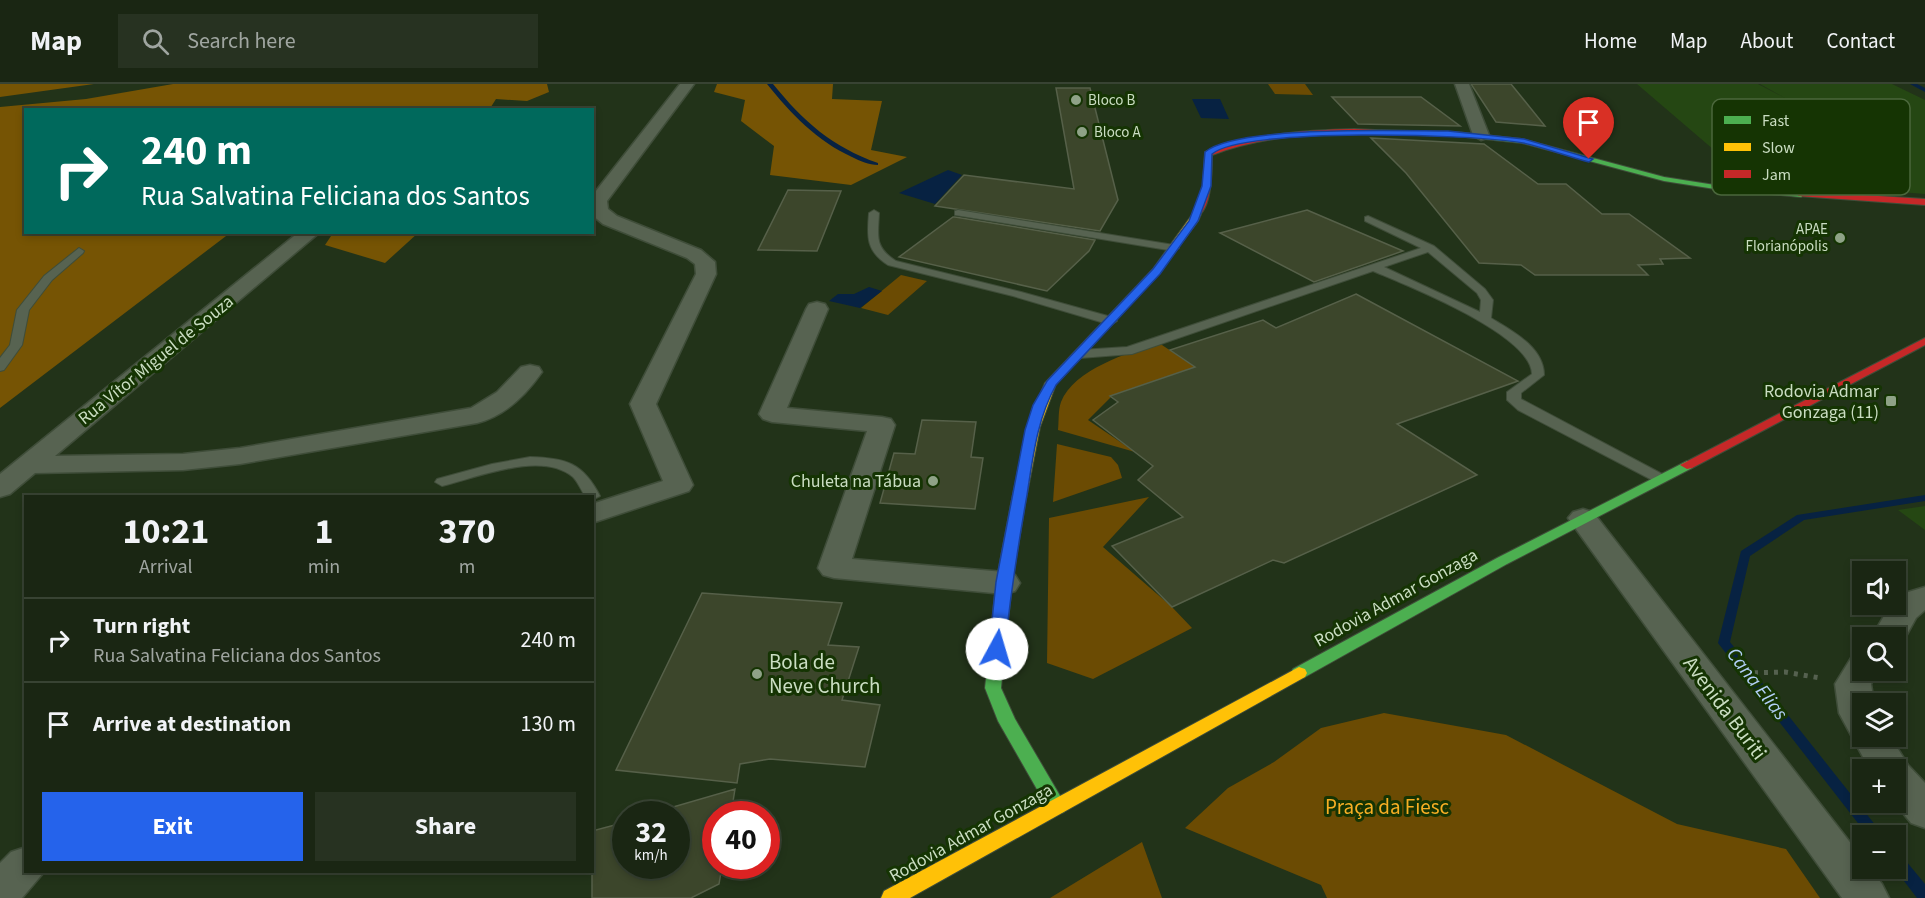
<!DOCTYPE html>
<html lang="en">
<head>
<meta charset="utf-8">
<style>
	:root { --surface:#1a2613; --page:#273221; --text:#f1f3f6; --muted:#9fa5a0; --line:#384333; --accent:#2563eb }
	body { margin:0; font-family:"Source Sans 3",sans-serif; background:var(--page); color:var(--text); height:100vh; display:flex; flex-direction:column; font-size:22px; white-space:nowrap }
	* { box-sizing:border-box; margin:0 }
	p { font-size:20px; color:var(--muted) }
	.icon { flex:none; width:33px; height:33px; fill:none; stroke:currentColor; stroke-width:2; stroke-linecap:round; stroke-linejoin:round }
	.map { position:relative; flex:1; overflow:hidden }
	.panel { position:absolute; left:24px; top:411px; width:570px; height:378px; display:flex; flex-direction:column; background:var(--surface); border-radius:0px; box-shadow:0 3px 9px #0003,0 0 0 2px var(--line) }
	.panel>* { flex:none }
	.hud { position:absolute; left:24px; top:24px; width:570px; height:126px; border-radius:0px; box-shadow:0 3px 9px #0003,0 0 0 2px var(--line); background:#00695c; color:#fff; overflow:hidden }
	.tools { position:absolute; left:1852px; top:477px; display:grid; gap:12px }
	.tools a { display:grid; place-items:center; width:54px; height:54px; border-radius:0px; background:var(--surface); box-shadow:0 3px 9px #0003,0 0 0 2px var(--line); font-size:30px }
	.speed { position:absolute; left:612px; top:717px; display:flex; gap:12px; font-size:30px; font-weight:700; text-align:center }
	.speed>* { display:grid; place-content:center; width:78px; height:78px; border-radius:50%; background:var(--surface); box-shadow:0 3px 9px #0003,0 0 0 2px var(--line); line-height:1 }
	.speed small { font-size:15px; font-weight:400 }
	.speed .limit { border:9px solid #d22; background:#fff; color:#111 }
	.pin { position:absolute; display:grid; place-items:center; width:51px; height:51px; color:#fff; margin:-62px -26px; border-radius:50% 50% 50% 0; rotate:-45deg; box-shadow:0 0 6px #0007 }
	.pin .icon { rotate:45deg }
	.me { position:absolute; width:66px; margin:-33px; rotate:6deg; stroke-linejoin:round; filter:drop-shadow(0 0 4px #0008) }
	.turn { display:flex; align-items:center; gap:21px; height:126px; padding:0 18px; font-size:27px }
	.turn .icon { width:78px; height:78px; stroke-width:2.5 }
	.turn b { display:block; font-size:42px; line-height:51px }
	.eta { display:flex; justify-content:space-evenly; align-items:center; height:102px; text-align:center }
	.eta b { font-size:36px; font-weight:700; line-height:42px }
	.primary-button { display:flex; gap:12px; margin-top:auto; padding:12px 18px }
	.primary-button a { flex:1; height:69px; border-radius:0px; background:var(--accent); color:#fff; font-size:24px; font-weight:700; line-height:69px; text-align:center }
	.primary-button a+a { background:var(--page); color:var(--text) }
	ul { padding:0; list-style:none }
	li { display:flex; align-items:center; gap:18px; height:84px; padding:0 18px; border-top:2px solid var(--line) }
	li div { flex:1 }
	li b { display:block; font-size:22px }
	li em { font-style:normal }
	header { display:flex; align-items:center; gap:36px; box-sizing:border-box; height:84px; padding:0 30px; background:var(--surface); border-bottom:2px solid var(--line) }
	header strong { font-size:28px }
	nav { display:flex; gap:33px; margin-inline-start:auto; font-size:21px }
	.search { width:420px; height:54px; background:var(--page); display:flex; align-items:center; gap:15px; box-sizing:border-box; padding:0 21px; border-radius:0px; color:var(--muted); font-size:22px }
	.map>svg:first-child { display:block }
	.built { fill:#254713 }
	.green { fill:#6b4b03 }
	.forest { fill:#765404 }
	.water { fill:#072242 }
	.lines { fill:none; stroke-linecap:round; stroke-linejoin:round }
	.stream { fill:#072242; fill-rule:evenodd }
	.building { fill:#3c462b; stroke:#566049; stroke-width:1.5 }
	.lane-casing { stroke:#3f4d39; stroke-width:2 }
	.street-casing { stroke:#3f4d39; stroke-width:3 }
	.fast-casing { stroke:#3f4d39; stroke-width:2 }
	.slow-casing { stroke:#3f4d39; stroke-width:2 }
	.jam-casing { stroke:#3f4d39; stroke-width:2 }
	.path { stroke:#55614f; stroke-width:5; stroke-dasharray:4 6; stroke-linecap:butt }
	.lane { fill:#576351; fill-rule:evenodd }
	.street { fill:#576351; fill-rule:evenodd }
	.fast { fill:#4caf50; fill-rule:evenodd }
	.slow { fill:#ffc107; fill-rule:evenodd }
	.jam { fill:#c62828; fill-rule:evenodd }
	.route { fill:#2563eb; stroke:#184099; stroke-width:1.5 }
	.poi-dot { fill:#8fa287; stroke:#153403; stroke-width:2 }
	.labels { text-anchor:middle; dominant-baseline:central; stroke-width:6; stroke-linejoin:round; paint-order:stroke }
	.far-poi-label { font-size:15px; fill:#caddc2; stroke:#153403; text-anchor:start }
	.street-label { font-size:18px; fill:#caddc2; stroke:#153403 }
	.poi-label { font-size:18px; fill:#caddc2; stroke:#153403; text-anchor:end }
	.water-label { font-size:20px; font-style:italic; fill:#b2cff7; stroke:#153403 }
	.near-poi-label { font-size:21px; fill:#caddc2; stroke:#153403; text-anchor:start }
	.near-street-label { font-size:21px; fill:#caddc2; stroke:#153403 }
	.near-park-label { font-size:21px; fill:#f7ae24; stroke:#153403 }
	.key { fill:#153403; stroke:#4b673c; stroke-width:1.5 }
	.key-label { font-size:16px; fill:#caddc2 }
</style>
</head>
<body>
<header>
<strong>Map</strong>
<div class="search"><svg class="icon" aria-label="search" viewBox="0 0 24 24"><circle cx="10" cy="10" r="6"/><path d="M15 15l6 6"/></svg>Search here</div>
<nav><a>Home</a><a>Map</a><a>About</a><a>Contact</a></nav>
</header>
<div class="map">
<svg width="1925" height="814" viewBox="0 0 1925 814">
	<rect width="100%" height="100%" fill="#223319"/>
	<path class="built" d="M1637 0H1758L1785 14 1760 0H1892L1925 16V110L1749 96Z
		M1925 422V446L1898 426Z"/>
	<path class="green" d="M1268 0H1305L1313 11 1275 10Z
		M901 191 927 197 888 231 861 224Z
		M1159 259 1195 283 1113 311 1088 336 1135 368 1058 346C1059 337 1058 326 1061 318 1074 285 1128 269 1159 259Z
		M1057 360 1111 373 1118 381 1122 394 1053 418Z
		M1149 413 1103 463 1172 523 1192 544 1093 595 1047 579 1049 434Z
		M1384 629 1506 651 1677 740 1786 765 1820 814H1327L1321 801 1185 744 1228 704 1274 678 1321 644Z
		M1142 758 1162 814H1050Z"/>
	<path class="forest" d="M0 0H94L0 13Z
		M173 0H547L549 8 527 17 496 15 489 26H26V148L230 149 0 324V23L86 15Z
		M717 0H833L832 15 882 17 871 66 907 73 851 101 770 91 774 62 741 37 745 16 714 8Z
		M333 149V148L418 149 385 179 325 161Z"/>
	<path class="water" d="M1192 15H1220L1229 35 1201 34Z
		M948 86 962 91 935 120 899 109Z
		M869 203 882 207 860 224 829 217 838 210H854Z"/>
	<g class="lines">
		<path class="stream" d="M767 0H773C803 37 832 63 878 79V81C869 81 860 77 852 73 817 57 791 30 767 0Z
			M1910 0H1917L1925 4V8Z
			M1925 411V417L1804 436 1750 472 1730 558 1884 752H1868L1718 559 1741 467 1797 431Z
			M1896 769 1901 771 1925 800V814H1917L1894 784H1896Z"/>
	</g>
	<path class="building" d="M1471 0H1511L1545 42 1496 38Z
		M1056 4H1090L1118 116 1100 147 935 122 964 91 1074 105Z
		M1332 13H1421L1460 42 1358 40Z
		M1371 54 1484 60 1538 100H1566L1602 130H1629L1690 174 1660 175 1663 180 1638 181 1648 191H1535L1521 181 1479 179 1406 89Z
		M788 106 841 107 817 167 758 166Z
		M1307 126 1403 167 1314 198 1220 149Z
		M953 133H955L1095 156 1089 167 1047 207 899 173Z
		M1356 210 1518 297 1397 340 1477 391 1284 479 1273 476 1172 523 1112 462 1183 433 1138 396 1153 382 1093 336 1118 318 1110 312 1195 283 1170 266 1263 236 1276 244Z
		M922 336 976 338 971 373 983 374 975 425 880 419 894 369 915 370Z
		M702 509 842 519 828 561 859 563 842 616 880 621 865 683 770 675 740 680 737 699 616 686Z
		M735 705 731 730H716V782H722L719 800 691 814H592V747L626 738V782H676V730H649Z"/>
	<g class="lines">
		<g class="lane-casing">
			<path id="lane" d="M874 126 879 129C878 152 874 163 896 177L1021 208 1115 234 1117 237 1111 241 1013 212 888 181C866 167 867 153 869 129Z
				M958 126 1174 161 1179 164 1174 167 955 131V127Z
				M1368 132 1434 162 1485 205 1493 216 1491 234C1512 247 1544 263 1544 291L1521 309V315L1664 391 1666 394 1664 397H1654L1518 326 1507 316V308L1532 290C1531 250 1408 202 1373 187L1132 270 1080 274 1074 270 1080 266 1127 263 1421 164 1365 137V133ZM1428 168 1477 209 1481 216 1480 228 1384 183Z
				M79 164 84 167 83 169 52 196 29 226 22 261 4 286 0 287V274L10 261 17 226 44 192Z
				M530 373C566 374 583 379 600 412L592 416V412H585C581 406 578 398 573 393 541 366 477 394 442 402L435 398 437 395 492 380Z"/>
		</g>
		<g class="street-casing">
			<path id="street" d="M680 0H694L607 117 608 125 617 132 701 166 715 178 716 190 656 320 693 401 689 407 592 439V420L663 397 630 320 696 190 695 180 687 174 603 140 592 131V112Z
				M1455 0H1469L1489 51 1487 54 1481 56 1473 51Z
				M299 148H320L55 372 183 370 240 364 471 324 497 308 521 283 530 281 539 283 542 288C526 311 505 332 477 339L240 380 183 386 35 389 10 410 0 413V390Z
				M817 218 825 220 828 225 787 324 882 333 891 335 895 341 852 475 1004 488 1015 491 1020 499 1015 507 1004 510 834 494 823 491 818 484 867 347 772 338 763 335 759 330 806 225 809 220Z
				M1583 425 1593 428 1863 775V784H1870L1882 800 1889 814H1842L1568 434 1573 428Z
				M1925 503V526L1916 534 1900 563 1896 564V554H1871L1891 520H1896V515L1905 509Z
				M1863 570V586H1878L1871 600 1874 620H1863V652H1890L1908 681 1925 699V744L1911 739 1894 718H1896V686H1870L1839 629 1835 600 1851 574Z
				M26 763V788H44L22 814H0V779L11 768Z"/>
		</g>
		<g class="fast-casing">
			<path id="fast" d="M1372 46 1456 48 1522 55 1664 93 1715 101 1801 107 1805 110 1801 113 1715 105 1664 97 1522 59 1456 52 1375 50 1371 48Z
				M1687 377 1692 378 1694 381 1692 384 1507 480 1305 593 1299 595 1293 593 1291 589 1293 585 1497 474Z
				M1018 416 1025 420 1012 499 1001 604 1015 635 1066 722 1064 728 1057 730 1050 728 998 637 985 604 996 499 1011 420Z"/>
		</g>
		<g class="slow-casing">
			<path id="slow" d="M1194 128 1201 130 1198 137 1159 189 1056 300 1040 343 1025 420 1023 423H1013L1011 420 1027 343 1045 299 1153 185Z
				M1299 583 1305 585 1307 589 1305 593 910 814H881L884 807Z"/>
		</g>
		<g class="jam-casing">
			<path id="jam" d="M1354 45 1375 46 1379 48 1375 50C1319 49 1265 51 1212 71 1212 87 1212 124 1197 133L1193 130 1203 102 1205 68C1254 50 1303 46 1354 45Z
				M1801 107 1925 115V121L1798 112V108Z
				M1925 254V261L1692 384 1687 385 1680 381Z"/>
		</g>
		<path class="path" d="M1744 589 1785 588 1820 594"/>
		<use href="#lane" class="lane"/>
		<use href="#street" class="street"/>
		<use href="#fast" class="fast"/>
		<use href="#slow" class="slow"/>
		<use href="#jam" class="jam"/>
	</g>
	<path class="route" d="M1448 47 1524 55 1593 75 1589 78C1567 72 1545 64 1523 59 1475 50 1244 43 1212 70L1211 102 1198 137 1160 190 1056 301C1037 335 1033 373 1027 411 1018 462 1010 513 1005 565L1003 569H991L989 565 996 498 1025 346 1033 321 1047 297 1153 185 1189 137 1202 102 1205 68C1237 41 1400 47 1448 47Z"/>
	<g class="poi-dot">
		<circle cx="1076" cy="16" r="6"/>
		<circle cx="1082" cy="48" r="6"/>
		<circle cx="1840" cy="154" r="6"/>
		<rect x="1885" y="311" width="12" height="12" rx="3"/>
		<circle cx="933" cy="397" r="6"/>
		<circle cx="757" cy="590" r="6"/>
	</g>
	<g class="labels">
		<g class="far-poi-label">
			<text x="1088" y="16">Bloco B</text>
			<text x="1094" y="48">Bloco A</text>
			<text x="1828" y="145" text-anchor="end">APAE<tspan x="1828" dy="17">Florianópolis</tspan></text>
		</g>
		<g class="street-label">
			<text transform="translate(156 276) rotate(-39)">Rua Vítor Miguel de Souza</text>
			<text transform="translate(1396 514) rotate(-29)">Rodovia Admar Gonzaga</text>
			<text transform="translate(971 749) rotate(-29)">Rodovia Admar Gonzaga</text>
		</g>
		<g class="poi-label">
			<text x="1879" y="307">Rodovia Admar<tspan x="1879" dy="21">Gonzaga (11)</tspan></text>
			<text x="921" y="397">Chuleta na Tábua</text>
		</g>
		<g class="water-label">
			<text transform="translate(1757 600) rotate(52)">Cana Elias</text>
		</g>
		<g class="near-poi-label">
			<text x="769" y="578">Bola de<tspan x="769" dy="24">Neve Church</tspan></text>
		</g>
		<g class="near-street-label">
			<text transform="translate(1725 624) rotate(53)">Avenida Buriti</text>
		</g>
		<g class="near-park-label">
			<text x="1387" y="723">Praça da Fiesc</text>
		</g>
	</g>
	<rect x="1712" y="15" width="198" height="96" rx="9" class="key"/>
	<rect x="1724" y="32" width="27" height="8" fill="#4caf50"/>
	<rect x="1724" y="59" width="27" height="8" fill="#ffc107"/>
	<rect x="1724" y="86" width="27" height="8" fill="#c62828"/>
	<g class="key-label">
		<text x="1762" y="42">Fast</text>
		<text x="1762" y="69">Slow</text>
		<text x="1762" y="96">Jam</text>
	</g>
</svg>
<div class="tools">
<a><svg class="icon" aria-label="sound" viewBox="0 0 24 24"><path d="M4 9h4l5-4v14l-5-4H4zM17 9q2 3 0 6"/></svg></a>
<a><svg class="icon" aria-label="search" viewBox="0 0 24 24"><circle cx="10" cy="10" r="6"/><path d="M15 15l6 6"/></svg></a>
<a><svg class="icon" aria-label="layers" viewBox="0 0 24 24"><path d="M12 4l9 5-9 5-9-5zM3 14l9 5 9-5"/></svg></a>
<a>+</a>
<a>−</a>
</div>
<div class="speed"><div>32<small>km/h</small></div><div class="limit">40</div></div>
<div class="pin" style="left:1589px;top:75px;background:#d93025"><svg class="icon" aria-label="arrive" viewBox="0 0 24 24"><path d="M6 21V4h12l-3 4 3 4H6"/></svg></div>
<svg class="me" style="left:997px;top:565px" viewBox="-20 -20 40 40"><circle r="19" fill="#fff"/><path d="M0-13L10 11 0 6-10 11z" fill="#2563eb"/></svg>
<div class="hud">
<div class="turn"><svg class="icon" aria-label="right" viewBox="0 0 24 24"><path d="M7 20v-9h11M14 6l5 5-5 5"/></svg><div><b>240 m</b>Rua Salvatina Feliciana dos Santos</div></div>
</div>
<section class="panel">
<div class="eta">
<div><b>10:21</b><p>Arrival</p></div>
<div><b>1</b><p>min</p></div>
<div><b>370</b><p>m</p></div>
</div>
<ul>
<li><svg class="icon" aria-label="right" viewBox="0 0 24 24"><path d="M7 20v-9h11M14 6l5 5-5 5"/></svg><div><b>Turn right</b><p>Rua Salvatina Feliciana dos Santos</p></div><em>240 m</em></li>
<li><svg class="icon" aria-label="arrive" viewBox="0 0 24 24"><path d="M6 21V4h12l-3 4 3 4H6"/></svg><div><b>Arrive at destination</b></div><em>130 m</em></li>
</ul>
<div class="primary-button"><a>Exit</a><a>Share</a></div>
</section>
</div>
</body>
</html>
